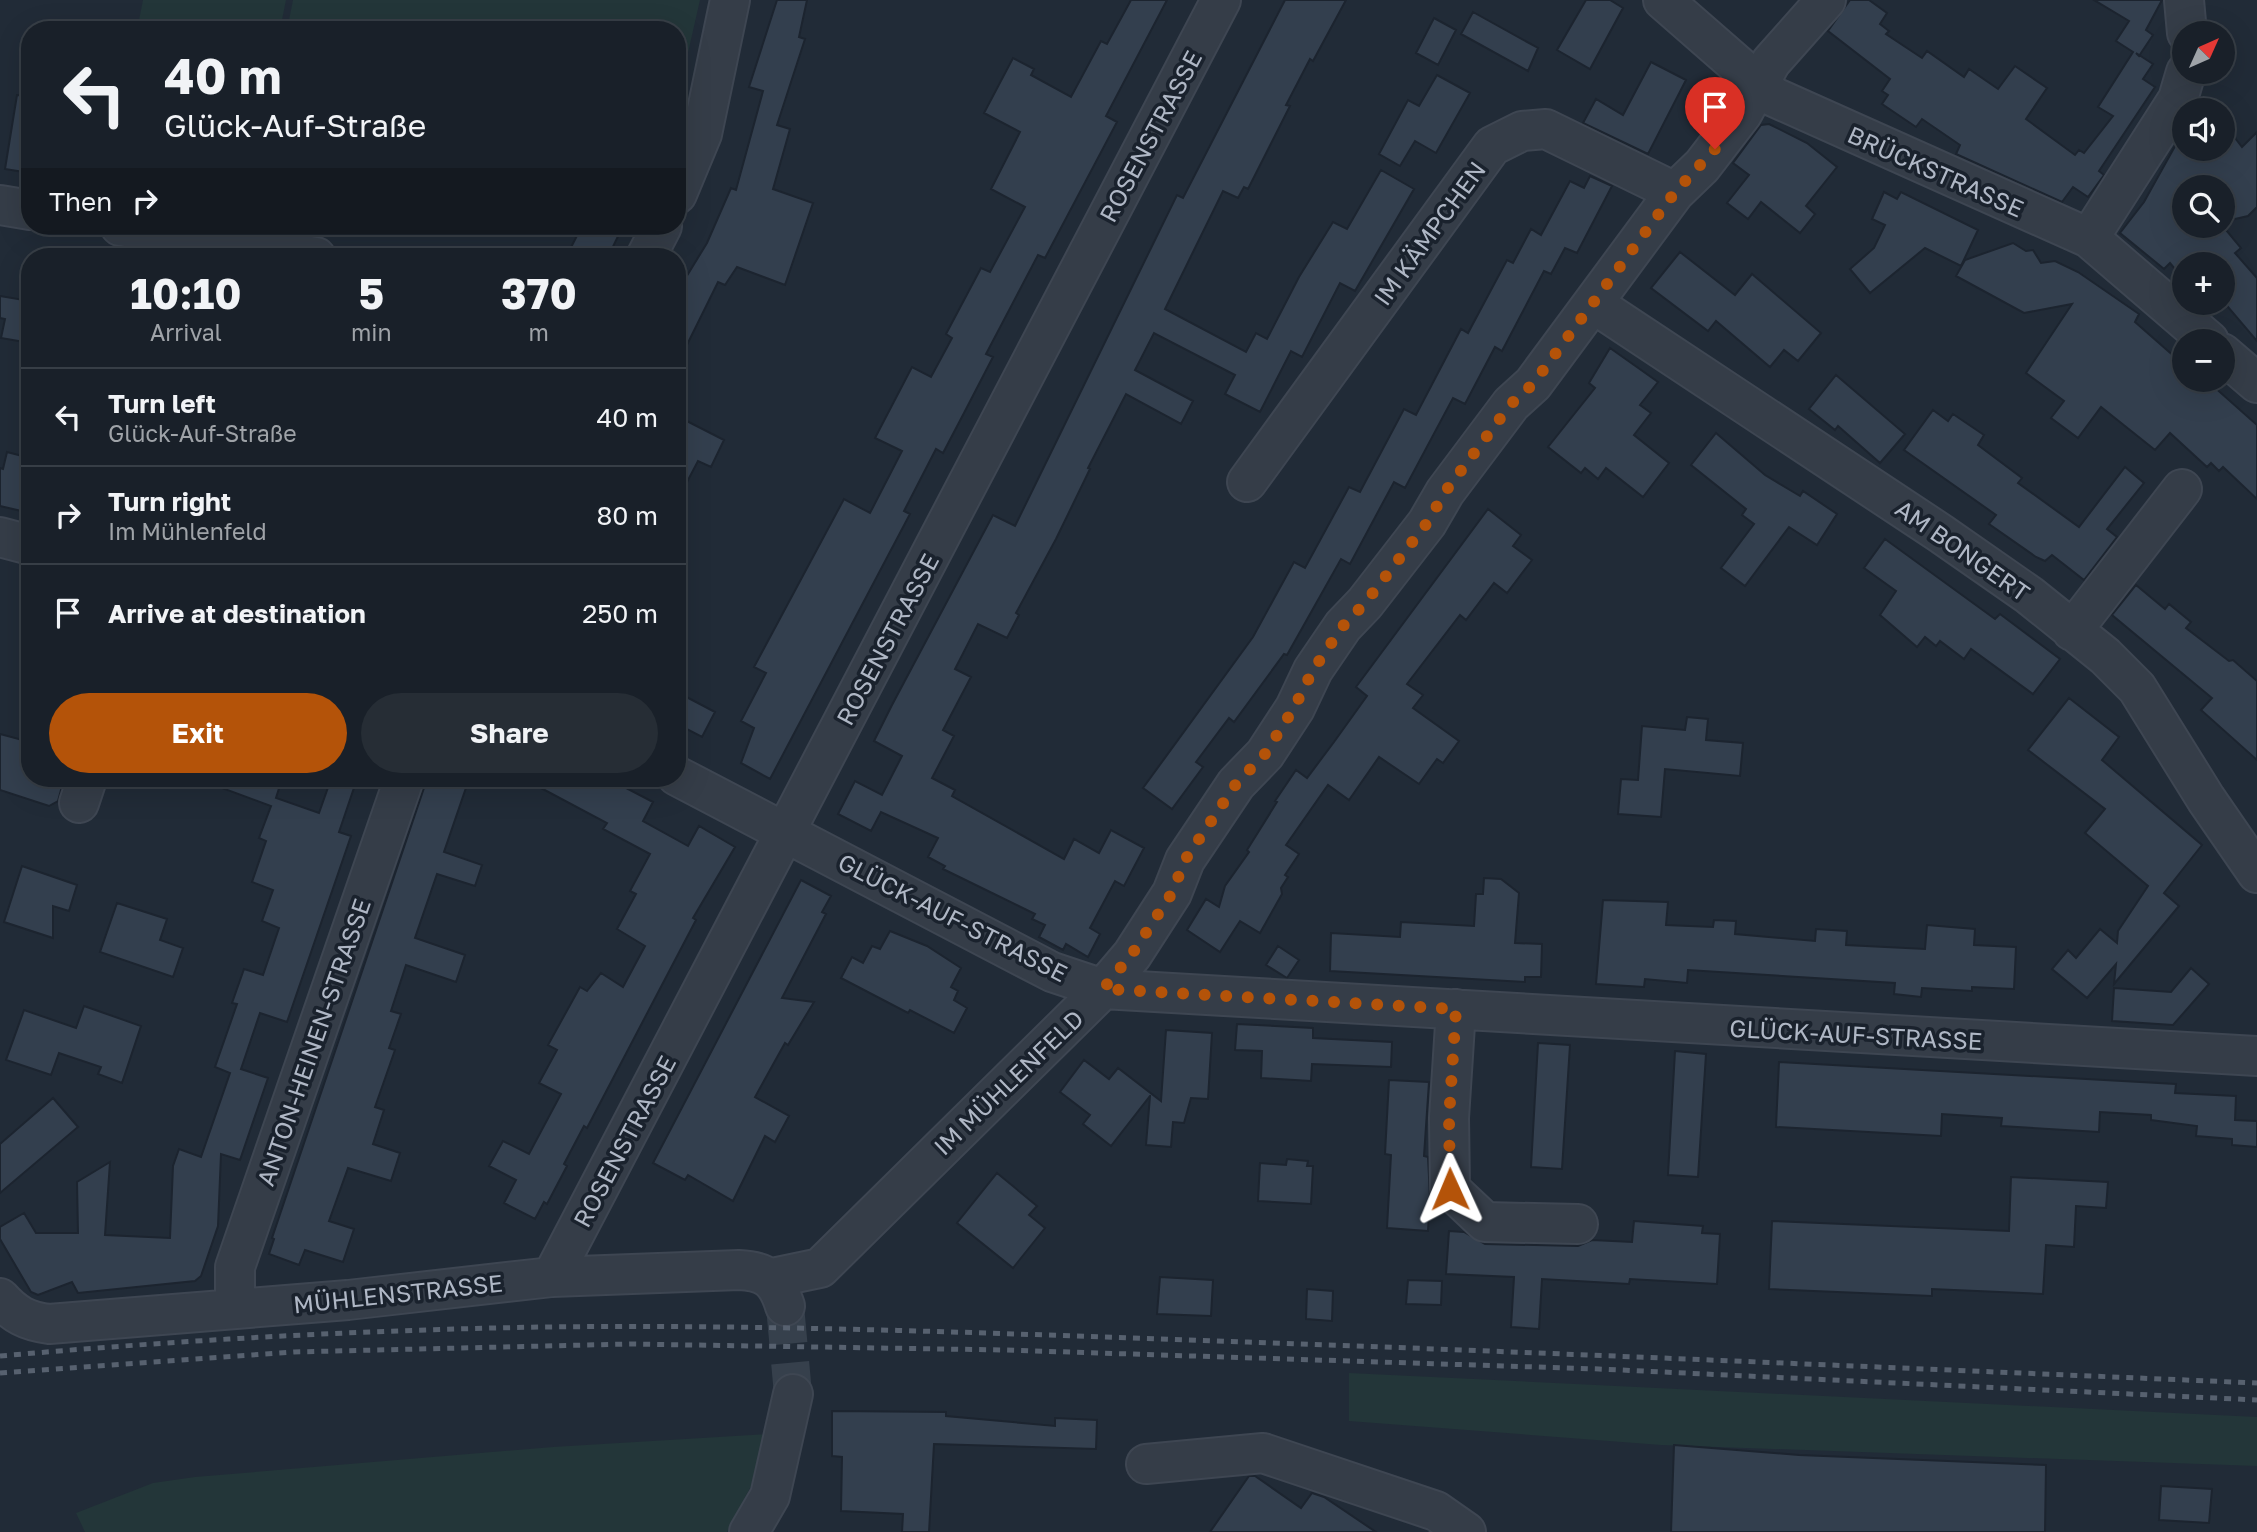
<!DOCTYPE html>
<html lang="en">
<head>
<meta charset="utf-8">
<style>
	:root { --surface:#192029; --page:#262d35; --text:#f1f3f6; --muted:#9fa3a8; --line:#373e46; --accent:#b45309 }
	body { margin:0; font-family:"Golos Text",sans-serif; background:var(--page); color:var(--text); height:100vh; display:flex; flex-direction:column; font-size:26px; white-space:nowrap }
	* { box-sizing:border-box; margin:0 }
	p { font-size:23px; color:var(--muted) }
	.icon { flex:none; width:38px; height:38px; fill:none; stroke:currentColor; stroke-width:2; stroke-linecap:round; stroke-linejoin:round }
	.map { position:relative; flex:1; overflow:hidden }
	.side { position:absolute; left:21px; top:248px; width:665px; height:539px; display:flex; flex-direction:column; background:var(--surface); border-radius:28px; box-shadow:0 7px 28px #0002,0 0 0 2px var(--line) }
	.side>* { flex:none }
	.hud { position:absolute; left:21px; top:21px; width:665px; height:214px; border-radius:28px; box-shadow:0 7px 28px #0002,0 0 0 2px var(--line); background:#192029; color:var(--text); overflow:hidden }
	.needle { width:46px; rotate:45deg }
	.fabs { position:absolute; left:2172px; top:21px; display:grid; gap:14px }
	.fabs a { display:grid; place-items:center; width:63px; height:63px; border-radius:50%; background:var(--surface); box-shadow:0 7px 28px #0002,0 0 0 2px var(--line); font-size:35px }
	.pin { position:absolute; display:grid; place-items:center; width:60px; height:60px; color:#fff; margin:-72px -30px; border-radius:50% 50% 50% 0; rotate:-45deg; box-shadow:0 0 7px #0007 }
	.pin .icon { rotate:45deg }
	.me { position:absolute; width:77px; margin:-38px; rotate:359deg; stroke-linejoin:round; filter:drop-shadow(0 0 5px #0008) }
	.turn { display:flex; align-items:center; gap:24px; height:147px; padding:0 28px; font-size:32px }
	.turn .icon { width:91px; height:91px; stroke-width:2.5 }
	.turn b { display:block; font-size:49px; line-height:60px }
	.then { display:flex; align-items:center; height:66px; padding:0 28px; background:#0003; gap:14px; font-size:26px }
	.eta { display:flex; justify-content:space-evenly; align-items:center; height:119px; text-align:center }
	.eta b { font-size:42px; font-weight:700; line-height:49px }
	.cta { display:flex; gap:14px; margin-top:auto; padding:14px 28px }
	.cta a { flex:1; height:80px; border-radius:42px; background:var(--accent); color:#fff; font-size:28px; font-weight:700; line-height:80px; text-align:center }
	.cta a+a { background:var(--page); color:var(--text) }
	ul { padding:0; list-style:none }
	li { display:flex; align-items:center; gap:21px; height:98px; padding:0 28px; border-top:2px solid var(--line) }
	li div { flex:1 }
	li b { display:block; font-size:26px }
	li em { font-style:normal }
	.map>svg:first-child { display:block }
	.green { fill:#233639 }
	.building { fill:#333f4e; stroke:#1c242f; stroke-width:2 }
	.lines { fill:none; stroke-linecap:round; stroke-linejoin:round }
	.minor-tunnel { stroke:#36404c; stroke-width:38; stroke-dasharray:38 19; stroke-linecap:butt }
	.minor-casing { stroke:#3e4652; stroke-width:42 }
	.minor { stroke:#353d48; stroke-width:38 }
	.rail { stroke:#57616f; stroke-width:5; stroke-dasharray:7 7; stroke-linecap:butt }
	.route { stroke:#b45309; stroke-width:12; stroke-dasharray:0 21.6 }
	.labels { text-anchor:middle; dominant-baseline:central; stroke-width:7; stroke-linejoin:round; paint-order:stroke }
	.street-label { font-size:24px; fill:#afb7c5; stroke:#1a222d }
</style>
</head>
<body>
<div class="map">
<svg width="2257" height="1532" viewBox="0 0 2257 1532">
	<rect width="100%" height="100%" fill="#212b37"/>
	<path class="green" d="M143 0H286L280 30H137Z
		M293 0H700L677 101V30H287Z
		M1349 1373 2257 1417V1466L1661 1445 1349 1421Z
		M767 1434 760 1469 727 1532H85L76 1513 153 1483 195 1477 553 1447Z"/>
	<path class="building" d="M777 0H807L799 37 805 39 777 125 790 129 773 189 813 203 785 285 737 267 725 285 718 282 677 365V292L707 243 731 188 736 190 763 91 749 87Z
		M1131 0H1167L1106 116 1117 122 1045 258 1038 255 986 354 993 357 964 413 943 453 936 449 904 511 910 514 770 779 741 763 754 728 741 721 766 673 754 667 844 499 870 513 902 451 875 438 912 367 931 377 952 338 946 334 981 268 990 272 1025 207 991 189 1020 132 984 113 1013 58 1034 69 1031 75 1071 97 1101 41 1107 44Z
		M1285 0H1346L1313 61 1310 59 1297 84 1286 105 1290 106 1248 189 1244 187 1238 198 1223 191 1165 309 1246 352 1256 333 1267 339 1299 277 1333 222 1347 229 1381 170 1414 189 1355 291 1340 283 1302 357 1291 351 1260 412 1225 394 1235 375 1154 333 1135 370 1193 401 1181 424 1126 394 1088 468 1090 469 1056 539 1016 613 1019 615 1007 638 978 624 955 669 971 677 943 730 954 736 932 778 955 790 952 796 1064 859 1074 839 1099 853 1111 830 1144 848 1124 886 1115 881 1090 928 1100 934 1088 957 1066 944 1063 950 1039 937 1045 925 1032 919 1035 914 943 869 945 866 928 857 938 838 881 812 871 831 838 814 855 781 882 795 902 756 874 741 892 705 993 515 1015 526 1177 195 1183 198Z
		M1586 0H1610L1623 8 1590 69 1557 50Z
		M1850 0H1869L1887 13 1880 24 1889 31 1886 34 1922 58 1927 51 1964 77 1969 69 1998 89 2015 66 2047 88 2026 119 2075 155 2079 150 2084 153 2113 116 2098 107 2133 52 2116 41 2129 21 2094 0H2162L2146 30 2153 35 2139 56 2136 53 2153 64 2143 79 2155 87 2099 171 2104 175 2088 197 2073 187 2062 202 1956 154 1960 145 1922 119 1916 127 1882 104 1888 95 1882 91 1890 79 1828 31Z
		M1473 12 1538 48 1528 71 1461 34Z
		M1434 18 1456 30 1438 65 1416 53Z
		M1651 62 1686 80 1648 154 1583 123 1596 99 1623 115Z
		M1437 75 1470 93 1436 153 1415 141 1400 166 1379 154 1408 100 1419 106Z
		M17 95 30 96V173L5 169Z
		M2222 121 2242 147 2257 132V207L2248 216 2222 222V187H2184V226L2222 225 2241 248 2235 253 2257 278V341L2222 300V264H2184V280L2170 263 2164 269 2120 233 2144 202 2184 130V149H2222Z
		M1769 124 1807 143 1837 167 1806 206 1815 214 1800 233 1761 202 1748 219 1727 203 1749 175 1733 163 1761 125Z
		M1590 176 1612 186 1577 253 1565 248 1551 274 1544 271 1502 351 1495 347 1465 404 1453 398 1405 488 1394 482 1350 564 1341 559 1287 655 1284 654 1234 722 1229 718 1196 762 1203 767 1172 809 1143 788 1253 637 1294 562 1305 568 1349 487 1360 492 1404 409 1416 415 1461 329 1468 333 1507 260 1513 263 1531 229 1541 235 1570 181 1584 188Z
		M1884 192 1897 199 1901 192 1978 230 1961 266 1925 248 1870 293 1850 269 1874 248 1885 225 1872 219Z
		M582 226H623L608 257H566Z
		M2013 243 2026 251 2033 250 2041 263 2055 261 2078 272 2139 314 2135 322 2184 365V380H2200L2209 388 2212 385 2257 425V499L2223 467 2219 471 2211 463 2207 467 2170 433 2155 450 2101 407 2078 438 2051 418 2064 401 2026 373 2072 304 2024 313 1956 276 1965 260Z
		M1680 252 1735 295 1752 274 1821 333 1798 361 1784 350 1770 367 1716 321 1708 331 1651 288Z
		M0 296 30 301V343L1 338 5 319 0 318Z
		M1610 348 1658 382 1640 405 1651 413 1634 435 1669 463 1643 497 1606 468 1598 479 1585 468 1581 473 1548 447 1595 388 1589 383Z
		M1836 375 1905 434 1880 463 1838 426 1835 430 1809 409Z
		M1933 410 1948 421 1953 414 1984 435 1978 445 2022 478 2018 483 2079 527 2125 467 2144 483 2107 529 2117 537 2084 580 2052 555 2045 561 2036 557 1989 524 1996 515 1904 450Z
		M677 416 724 440 711 467 698 461 677 501Z
		M1716 433 1765 475 1800 496 1803 491 1837 514 1817 545 1789 527 1745 586 1721 568 1754 524 1742 515 1746 509 1691 465Z
		M7 452 30 458V513L0 506V468L3 469Z
		M1488 509 1521 535 1513 546 1532 560 1507 593 1494 583 1466 620 1460 615 1407 684 1423 695 1413 708 1459 741 1443 763 1437 759 1419 784 1379 757 1349 800 1328 785 1286 845 1299 854 1285 875 1288 877 1281 888 1282 894 1260 933 1240 921 1220 952 1187 930 1206 899 1219 907 1225 886 1249 852 1247 850 1277 802 1275 801 1296 770 1307 778 1334 742 1367 696 1356 687Z
		M1885 539 1995 619 2000 614 2060 659 2033 694 1971 649 1964 659 1940 641 1936 646 1925 637 1917 647 1880 615 1896 591 1864 568Z
		M2136 585 2165 609 2169 604 2191 622 2186 628 2229 661 2233 660 2257 681V760L2201 710 2212 698 2112 615Z
		M677 692 715 712 702 737 677 724Z
		M2069 698 2119 737 2102 760 2202 845 2164 893 2179 906 2114 984 2116 964 2087 998 2052 969 2068 950 2076 958 2100 929 2117 943 2118 931 2148 886 2085 833 2105 809 2028 750Z
		M1687 717 1708 719 1706 740 1743 743 1740 776 1665 769 1661 817 1618 814 1621 779 1638 780 1642 726 1685 730Z
		M0 734 30 742V779H64L58 801 49 806 0 790Z
		M204 779H282L276 798 319 813 331 779H357L339 832 351 836 287 1022 260 1013 241 1069 268 1078 240 1160 221 1154 218 1226 201 1276 195 1281 78 1293 72 1282 38 1295 31 1292 0 1239V1227L24 1213 36 1233H78L77 1182 110 1162 105 1235 170 1238 173 1166 179 1149 201 1157 230 1073 215 1067 237 1004 232 1003 244 969 263 975 279 928 262 921 273 890 252 882 266 841 259 838 271 806 203 781Z
		M427 779H469L444 852 482 865 475 886 437 874 415 938 465 955 456 982 406 965 391 1011 401 1014 389 1048 395 1050 375 1107 384 1110 373 1144 400 1153 391 1181 348 1168 329 1221 354 1229 343 1262 305 1250 299 1265 269 1254 274 1239 272 1238Z
		M524 779H609L653 802 643 821 688 846 699 826 735 847 693 918 696 920 587 1128 584 1126 564 1164 567 1166 547 1204 544 1202 535 1219 504 1203 516 1180 489 1166 503 1141 529 1154 561 1094 539 1083 557 1050 548 1045 580 987 587 991 601 973 623 987 645 946 617 929 636 894 630 891 650 854 603 829 607 823Z
		M22 866 77 885 69 911 53 906V938L4 922Z
		M1484 878 1501 879 1519 893 1515 943 1542 944 1541 977H1525V982L1330 971 1331 933 1400 937 1401 922 1474 926 1476 894H1483Z
		M801 880 831 896 822 912 826 914 782 998 814 1002 788 1045 785 1043 755 1097 789 1116 775 1142 765 1136 733 1201 688 1175 685 1180 653 1163Z
		M1603 900 1668 902 1666 925 1713 927 1714 920 1736 921 1735 934 1815 941 1816 929 1847 931 1846 945 1925 949 1927 925 1975 929 1974 945 2016 947 2014 989 1972 987V991L1922 988 1921 997 1894 994 1895 983 1688 970 1687 983 1645 979 1644 987 1596 984Z
		M117 903 167 919 160 940 183 948 173 977 100 952Z
		M890 931 927 946 961 968 951 987 958 991 954 1000 967 1008 954 1033 910 1010 908 1013 841 978 852 957 863 963 872 946 880 949Z
		M1278 946 1299 960 1287 978 1266 965Z
		M2191 968 2209 984 2173 1025 2112 1021 2114 988 2171 992Z
		M84 1006 141 1026 122 1083 98 1074 101 1067 59 1053 51 1075 6 1060 24 1010 76 1028Z
		M1237 1024 1313 1028V1038L1392 1042 1391 1067 1312 1064 1311 1081 1261 1078 1262 1051 1235 1050Z
		M1166 1030 1212 1033 1208 1099 1191 1098 1184 1123 1173 1122 1171 1147 1146 1145 1150 1096 1111 1146 1083 1124 1090 1115 1060 1092 1084 1060 1109 1079 1118 1068 1161 1101Z
		M1538 1043 1570 1045 1562 1169 1531 1167Z
		M1675 1051 1706 1054 1698 1177 1668 1175Z
		M1779 1062 2176 1084 2175 1093 2236 1096 2235 1120 2257 1121V1147L2232 1145V1139L2196 1136 2197 1126 2151 1120V1115L2100 1112 2099 1132 2001 1126 2002 1118 1942 1114 1941 1136 1776 1127Z
		M1389 1080 1429 1082 1424 1156 1428 1157 1430 1197 1428 1231 1387 1228 1391 1155 1385 1154Z
		M53 1098 78 1127 0 1193V1144Z
		M1287 1159 1308 1161 1307 1166H1313L1311 1204 1258 1201 1260 1163 1286 1165Z
		M997 1173 1037 1206 1029 1215 1045 1228 1013 1268 957 1223Z
		M2011 1177 2108 1182 2106 1208 2076 1206 2074 1247 2046 1245 2043 1294 1932 1289V1296L1769 1289 1772 1221 2009 1231Z
		M1634 1221 1703 1226 1702 1233 1720 1234 1717 1284 1630 1279 1629 1284 1542 1279 1539 1329 1511 1327 1514 1277 1446 1274 1449 1231 1464 1232 1485 1244 1578 1246 1592 1240 1632 1242Z
		M1160 1277 1213 1280 1211 1316 1157 1314Z
		M1408 1280 1442 1281 1441 1305 1406 1304Z
		M1307 1289 1333 1291 1332 1321 1306 1319Z
		M832 1411 946 1412V1416L1055 1426V1418L1097 1420 1096 1449 934 1444 929 1532H902L903 1514 841 1511 842 1457 832 1456Z
		M1674 1445 1799 1455 2046 1465 2045 1532H1671Z
		M1249 1476H1255L1301 1508 1312 1493 1324 1497 1376 1532H1210Z
		M2161 1486 2212 1489 2209 1523 2159 1520Z"/>
	<g class="lines">
		<path class="minor-tunnel" d="M785 1306 793 1394"/>
		<g class="minor-casing">
			<path id="minor" d="M1663 0 1774 97 2089 238 2209 341
				M2184 0 2187 33
				M677 194 702 134 730 0
				M0 205 30 210
				M120 226 316 257
				M2089 238 2178 99 2186 72
				M646 257 662 226
				M1594 304 1940 533 2029 595 2105 656 2137 688 2206 799 2257 873
				M2222 353 2257 383
				M1247 482 1492 146 1522 131 1546 129 1675 192
				M0 537 30 545
				M2072 631 2182 489
				M677 776 1052 972 1103 989 2257 1056
				M79 803 87 779
				M1456 1009 1449 1118 1450 1189 1485 1222 1578 1224
				M552 1277 1221 0
				M772 1278 820 1268 1103 989 1132 955 1172 893 1185 860 1236 784 1265 754 1295 708 1313 670 1343 626 1365 603 1427 523 1445 492 1511 404 1533 384 1675 192 1702 166 1742 114 1771 62 1826 0
				M0 1298C15 1315 27 1321 49 1324L348 1300 552 1277 739 1270C766 1271 777 1280 785 1306
				M235 1307V1267L404 779
				M1146 1464 1263 1453 1436 1511 1466 1532
				M749 1532 770 1496 793 1394"/>
		</g>
		<use href="#minor" class="minor"/>
		<path class="rail" d="M0 1356C181 1340 362 1330 544 1327 778 1324 1013 1334 1248 1342 1584 1354 1921 1369 2257 1383
			M0 1373 294 1352 630 1344 1005 1350 1599 1369 2257 1400"/>
	</g>
	<g class="lines">
		<path class="route" d="M1450 1189 1449 1118 1456 1009 1103 989 1132 954 1172 893 1185 860 1236 784 1265 754 1294 708 1313 670 1343 626 1365 603 1427 523 1445 492 1511 404 1533 384 1675 192 1715 149"/>
	</g>
	<g class="labels">
		<g class="street-label">
			<text transform="translate(1150 136) rotate(-62)">ROSENSTRASSE</text>
			<text transform="translate(1936 171) rotate(24)">BRÜCKSTRASSE</text>
			<text transform="translate(1429 233) rotate(-54)">IM KÄMPCHEN</text>
			<text transform="translate(1963 550) rotate(35)">AM BONGERT</text>
			<text transform="translate(887 639) rotate(-62)">ROSENSTRASSE</text>
			<text transform="translate(953 917) rotate(27)">GLÜCK-AUF-STRASSE</text>
			<text transform="translate(1856 1034) rotate(3)">GLÜCK-AUF-STRASSE</text>
			<text transform="translate(313 1042) rotate(-71)">ANTON-HEINEN-STRASSE</text>
			<text transform="translate(1008 1082) rotate(-44)">IM MÜHLENFELD</text>
			<text transform="translate(624 1141) rotate(-62)">ROSENSTRASSE</text>
			<text transform="translate(398 1293) rotate(-6)">MÜHLENSTRASSE</text>
		</g>
	</g>
</svg>
<div class="fabs">
<a><svg class="needle" viewBox="-14 -14 28 28"><path d="M0-13l5 13h-10z" fill="#e53935"/><path d="M0 13l5-13h-10z" fill="#9fa3a8"/></svg></a>
<a><svg class="icon" aria-label="sound" viewBox="0 0 24 24"><path d="M4 9h4l5-4v14l-5-4H4zM17 9q2 3 0 6"/></svg></a>
<a><svg class="icon" aria-label="search" viewBox="0 0 24 24"><circle cx="10" cy="10" r="6"/><path d="M15 15l6 6"/></svg></a>
<a>+</a>
<a>−</a>
</div>
<div class="pin" style="left:1715px;top:149px;background:#d93025"><svg class="icon" aria-label="arrive" viewBox="0 0 24 24"><path d="M6 21V4h12l-3 4 3 4H6"/></svg></div>
<svg class="me" style="left:1450px;top:1189px" viewBox="-20 -20 40 40"><path d="M0-17L14 15 0 8-14 15z" fill="#b45309" stroke="#fff" stroke-width="4"/></svg>
<div class="hud">
<div class="turn"><svg class="icon" aria-label="left" viewBox="0 0 24 24"><path d="M17 20v-9H6M10 6l-5 5 5 5"/></svg><div><b>40 m</b>Glück-Auf-Straße</div></div>
<div class="then">Then<svg class="icon" aria-label="right" viewBox="0 0 24 24"><path d="M7 20v-9h11M14 6l5 5-5 5"/></svg></div>
</div>
<section class="side">
<div class="eta">
<div><b>10:10</b><p>Arrival</p></div>
<div><b>5</b><p>min</p></div>
<div><b>370</b><p>m</p></div>
</div>
<ul>
<li><svg class="icon" aria-label="left" viewBox="0 0 24 24"><path d="M17 20v-9H6M10 6l-5 5 5 5"/></svg><div><b>Turn left</b><p>Glück-Auf-Straße</p></div><em>40 m</em></li>
<li><svg class="icon" aria-label="right" viewBox="0 0 24 24"><path d="M7 20v-9h11M14 6l5 5-5 5"/></svg><div><b>Turn right</b><p>Im Mühlenfeld</p></div><em>80 m</em></li>
<li><svg class="icon" aria-label="arrive" viewBox="0 0 24 24"><path d="M6 21V4h12l-3 4 3 4H6"/></svg><div><b>Arrive at destination</b></div><em>250 m</em></li>
</ul>
<div class="cta"><a>Exit</a><a>Share</a></div>
</section>
</div>
</body>
</html>
